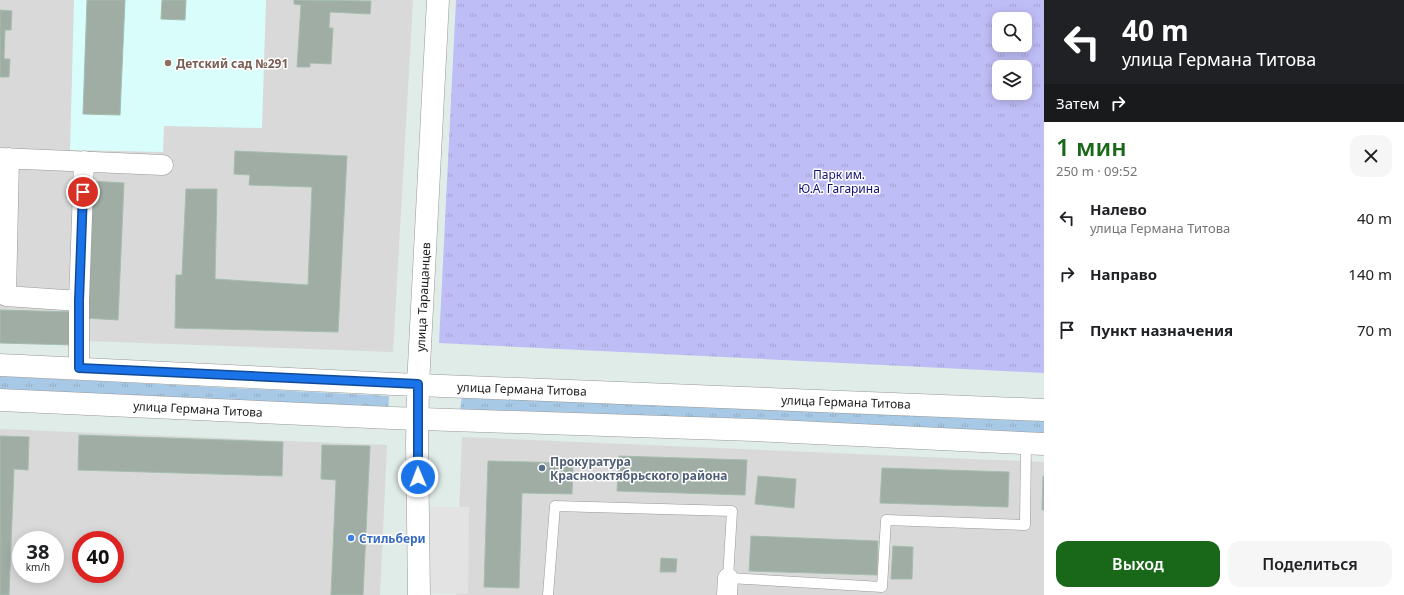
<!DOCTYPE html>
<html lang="ru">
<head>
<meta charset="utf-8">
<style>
	:root { --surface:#fff; --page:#f6f6f6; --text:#202124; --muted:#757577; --accent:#196718 }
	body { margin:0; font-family:"Noto Sans",sans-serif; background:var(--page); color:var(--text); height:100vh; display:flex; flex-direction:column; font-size:15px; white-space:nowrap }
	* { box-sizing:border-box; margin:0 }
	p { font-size:13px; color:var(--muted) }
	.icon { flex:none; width:22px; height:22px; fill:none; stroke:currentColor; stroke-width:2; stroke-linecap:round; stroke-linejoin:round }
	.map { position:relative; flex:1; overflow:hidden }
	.drawer { display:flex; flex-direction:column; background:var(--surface); width:360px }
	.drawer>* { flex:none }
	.top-card { background:#202124; color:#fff; overflow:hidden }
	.buttons { position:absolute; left:992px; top:12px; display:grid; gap:8px }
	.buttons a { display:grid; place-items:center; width:40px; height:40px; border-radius:8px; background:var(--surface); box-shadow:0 2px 10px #0003; font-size:20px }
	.speed { position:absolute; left:12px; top:531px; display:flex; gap:8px; font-size:20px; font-weight:700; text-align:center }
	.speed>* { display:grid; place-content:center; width:52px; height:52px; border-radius:50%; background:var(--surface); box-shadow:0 2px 10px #0003; line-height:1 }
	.speed small { font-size:10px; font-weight:400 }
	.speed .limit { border:6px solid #d22; background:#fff; color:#111 }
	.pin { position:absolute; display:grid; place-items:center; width:34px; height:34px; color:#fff; margin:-17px; border:2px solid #fff; border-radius:50%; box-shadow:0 1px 4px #0007 }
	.me { position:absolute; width:44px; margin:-22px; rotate:359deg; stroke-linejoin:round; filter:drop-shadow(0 0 3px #0008) }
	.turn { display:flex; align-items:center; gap:14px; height:84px; padding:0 12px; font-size:18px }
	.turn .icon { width:52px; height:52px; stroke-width:2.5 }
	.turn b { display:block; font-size:28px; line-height:34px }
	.then { display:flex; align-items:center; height:38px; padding:0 12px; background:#0003; gap:8px; font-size:15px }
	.round { display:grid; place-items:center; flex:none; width:42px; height:42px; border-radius:12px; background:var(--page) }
	.headline { display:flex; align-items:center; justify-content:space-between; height:68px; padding:0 12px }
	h1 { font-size:24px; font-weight:600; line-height:30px; color:var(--accent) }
	.button { display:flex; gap:8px; margin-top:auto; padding:8px 12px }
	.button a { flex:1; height:46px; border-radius:12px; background:var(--accent); color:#fff; font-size:16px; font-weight:600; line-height:46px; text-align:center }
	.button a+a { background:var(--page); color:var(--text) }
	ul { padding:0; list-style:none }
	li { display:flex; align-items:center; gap:12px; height:56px; padding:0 12px }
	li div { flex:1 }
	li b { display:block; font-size:15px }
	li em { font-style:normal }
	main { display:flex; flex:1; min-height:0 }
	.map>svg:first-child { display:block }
	.residential { fill:#d8d9d8; fill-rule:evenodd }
	.education { fill:#d8fdfb }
	.grass { fill:url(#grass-tufts) }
	.park { fill:url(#park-tufts); fill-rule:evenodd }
	.parking { fill:#e3e3e3 }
	.building { fill:#a0ada5; stroke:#a4bdae }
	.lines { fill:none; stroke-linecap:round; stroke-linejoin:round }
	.service-casing { stroke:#989898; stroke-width:11 }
	.minor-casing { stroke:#989898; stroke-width:21 }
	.tertiary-casing { stroke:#989898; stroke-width:23 }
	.service { stroke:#fff; stroke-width:10 }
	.minor { stroke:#fff; stroke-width:20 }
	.tertiary { stroke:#fff; stroke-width:22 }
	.route-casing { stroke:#114b97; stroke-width:10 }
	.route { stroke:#1a73e8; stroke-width:7 }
	.education-dot { fill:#8d6e63; stroke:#fff; stroke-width:1.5 }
	.service-dot { fill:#5c6f8a; stroke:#fff; stroke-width:1.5 }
	.shop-dot { fill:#3f7fe0; stroke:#fff; stroke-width:1.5 }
	.labels { text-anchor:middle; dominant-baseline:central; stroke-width:3; stroke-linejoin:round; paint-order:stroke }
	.education-label { font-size:12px; font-weight:bold; fill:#785e54; stroke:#fff; text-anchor:start }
	.park-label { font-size:12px; fill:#131072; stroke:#fff }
	.street-label { font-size:12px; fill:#1b1b1b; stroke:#fff }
	.service-label { font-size:12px; font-weight:bold; fill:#4e5e75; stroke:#fff; text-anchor:start }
	.shop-label { font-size:12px; font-weight:bold; fill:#366cbe; stroke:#fff; text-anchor:start }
</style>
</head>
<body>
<main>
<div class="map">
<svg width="1044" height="595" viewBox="0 0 1044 595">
	<defs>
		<pattern id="grass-tufts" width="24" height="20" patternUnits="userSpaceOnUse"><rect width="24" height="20" fill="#a7c9e5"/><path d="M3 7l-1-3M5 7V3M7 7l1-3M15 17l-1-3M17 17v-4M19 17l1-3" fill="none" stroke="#8facc4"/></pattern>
		<pattern id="park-tufts" width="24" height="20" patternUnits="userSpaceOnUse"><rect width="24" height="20" fill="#bfbdf6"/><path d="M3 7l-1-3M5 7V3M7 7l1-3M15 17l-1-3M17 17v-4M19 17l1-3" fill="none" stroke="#a4a2d2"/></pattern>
	</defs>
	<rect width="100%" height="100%" fill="#e0ece8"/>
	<path class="residential" d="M0 0H413L393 352 0 338Z
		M0 429 387 445 380 595H0ZM21 540H55V574H21ZM81 540H115V574H81Z
		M462 437 1044 462V595H456Z"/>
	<path class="education" d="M74 0H266L262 128 164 126 163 152 70 150Z"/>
	<path class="grass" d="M0 376 389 396 388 411 0 394Z
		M462 396 1044 421V437L460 412Z"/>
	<path class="park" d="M456 0H1044V373L439 343ZM999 19H1025V45H999ZM999 67H1025V93H999Z"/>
	<path class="parking" d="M430 507H469L468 594 429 593Z"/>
	<path class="building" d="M87 0H125L120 115 83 114Z
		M162 0H186L185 20 161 19Z
		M294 0 371 1 370 14 330 12 329 28H333L331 64 310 63V67H297L301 5 294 4Z
		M0 10 12 11 11 30H5L4 59H10L9 77H0Z
		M235 151 347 156 338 332 175 328 176 275H182L186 189H217L215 279 308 285 312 187 249 185 250 175 234 174Z
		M90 181 124 183 118 320 84 318Z
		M0 310 75 312 74 345 0 343Z
		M79 435 283 442 282 476 78 470Z
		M0 436 29 437 28 470 14 469 9 595H0Z
		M322 445 370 446 363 595H331L336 480 321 479Z
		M619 456 747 460 745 495 617 491Z
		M488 461 573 463 572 494 522 493 519 588 484 587Z
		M882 468 1009 472 1008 507 880 503Z
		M758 476 796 479 794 508 755 504Z
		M1043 476H1044V510H1042Z
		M751 536 878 541 877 575 749 571Z
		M893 546 913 547 912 579H891Z
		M661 558 677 559 676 572H660Z"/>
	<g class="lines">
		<g class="service-casing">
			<path id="service" d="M548 595 555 506 732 511 728 578 882 587 886 520 1025 525 1026 443"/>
		</g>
		<g class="minor-casing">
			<path id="minor" d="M0 158 163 165
				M9 158 6 296 79 301 84 161
				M79 301V368
				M727 595 728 578"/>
		</g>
		<g class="tertiary-casing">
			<path id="tertiary" d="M0 365 394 384 1044 410
				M0 400 392 418 754 430 1044 444
				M419 595 417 444 418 385 438 0"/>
		</g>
		<use href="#service" class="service"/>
		<use href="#minor" class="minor"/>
		<use href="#tertiary" class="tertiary"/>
	</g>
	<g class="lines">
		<g class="route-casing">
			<path id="route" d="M83 192 79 301V368L418 384V477"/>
		</g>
		<use href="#route" class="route"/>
	</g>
	<circle class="education-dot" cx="168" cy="63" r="4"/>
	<circle class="service-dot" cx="542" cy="468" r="4"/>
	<circle class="shop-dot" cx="351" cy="538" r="4"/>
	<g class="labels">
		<g class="education-label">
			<text x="176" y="63">Детский сад №291</text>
		</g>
		<g class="park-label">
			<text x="839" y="174">Парк им.<tspan x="839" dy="14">Ю.А. Гагарина</tspan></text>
		</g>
		<g class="street-label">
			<text transform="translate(423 297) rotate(-87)">улица Таращанцев</text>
			<text transform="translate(522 389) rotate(2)">улица Германа Титова</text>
			<text transform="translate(846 402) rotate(2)">улица Германа Титова</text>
			<text transform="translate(198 409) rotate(3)">улица Германа Титова</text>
		</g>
		<g class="service-label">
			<text x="550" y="461">Прокуратура<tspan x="550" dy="14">Краснооктябрьского района</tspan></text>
		</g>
		<g class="shop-label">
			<text x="359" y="538">Стильбери</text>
		</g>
	</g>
</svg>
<div class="buttons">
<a><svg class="icon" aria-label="search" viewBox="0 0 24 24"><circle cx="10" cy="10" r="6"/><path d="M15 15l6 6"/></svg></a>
<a><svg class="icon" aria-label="layers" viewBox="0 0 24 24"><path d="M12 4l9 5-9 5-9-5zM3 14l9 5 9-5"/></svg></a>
</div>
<div class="speed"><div>38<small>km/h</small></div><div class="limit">40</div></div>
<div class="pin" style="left:83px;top:192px;background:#d93025"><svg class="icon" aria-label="arrive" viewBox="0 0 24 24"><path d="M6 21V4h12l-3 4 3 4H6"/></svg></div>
<svg class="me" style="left:418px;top:477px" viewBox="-20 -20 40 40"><circle r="17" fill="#1a73e8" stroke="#fff" stroke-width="3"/><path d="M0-11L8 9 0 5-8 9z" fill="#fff"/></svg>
</div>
<section class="drawer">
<div class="top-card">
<div class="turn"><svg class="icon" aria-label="left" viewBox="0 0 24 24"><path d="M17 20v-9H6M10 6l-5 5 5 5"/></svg><div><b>40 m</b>улица Германа Титова</div></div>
<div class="then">Затем<svg class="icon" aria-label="right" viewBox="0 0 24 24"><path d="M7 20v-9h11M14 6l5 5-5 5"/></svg></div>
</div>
<div class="headline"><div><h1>1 мин</h1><p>250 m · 09:52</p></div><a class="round"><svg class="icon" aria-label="close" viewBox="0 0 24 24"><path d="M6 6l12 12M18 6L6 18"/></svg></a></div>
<ul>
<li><svg class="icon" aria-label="left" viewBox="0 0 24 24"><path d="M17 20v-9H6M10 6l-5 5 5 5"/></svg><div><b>Налево</b><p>улица Германа Титова</p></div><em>40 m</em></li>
<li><svg class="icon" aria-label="right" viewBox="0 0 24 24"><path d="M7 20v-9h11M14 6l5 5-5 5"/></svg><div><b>Направо</b></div><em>140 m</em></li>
<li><svg class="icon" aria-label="arrive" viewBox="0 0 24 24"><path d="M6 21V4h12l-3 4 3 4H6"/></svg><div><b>Пункт назначения</b></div><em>70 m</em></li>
</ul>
<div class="button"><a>Выход</a><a>Поделиться</a></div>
</section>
</main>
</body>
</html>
